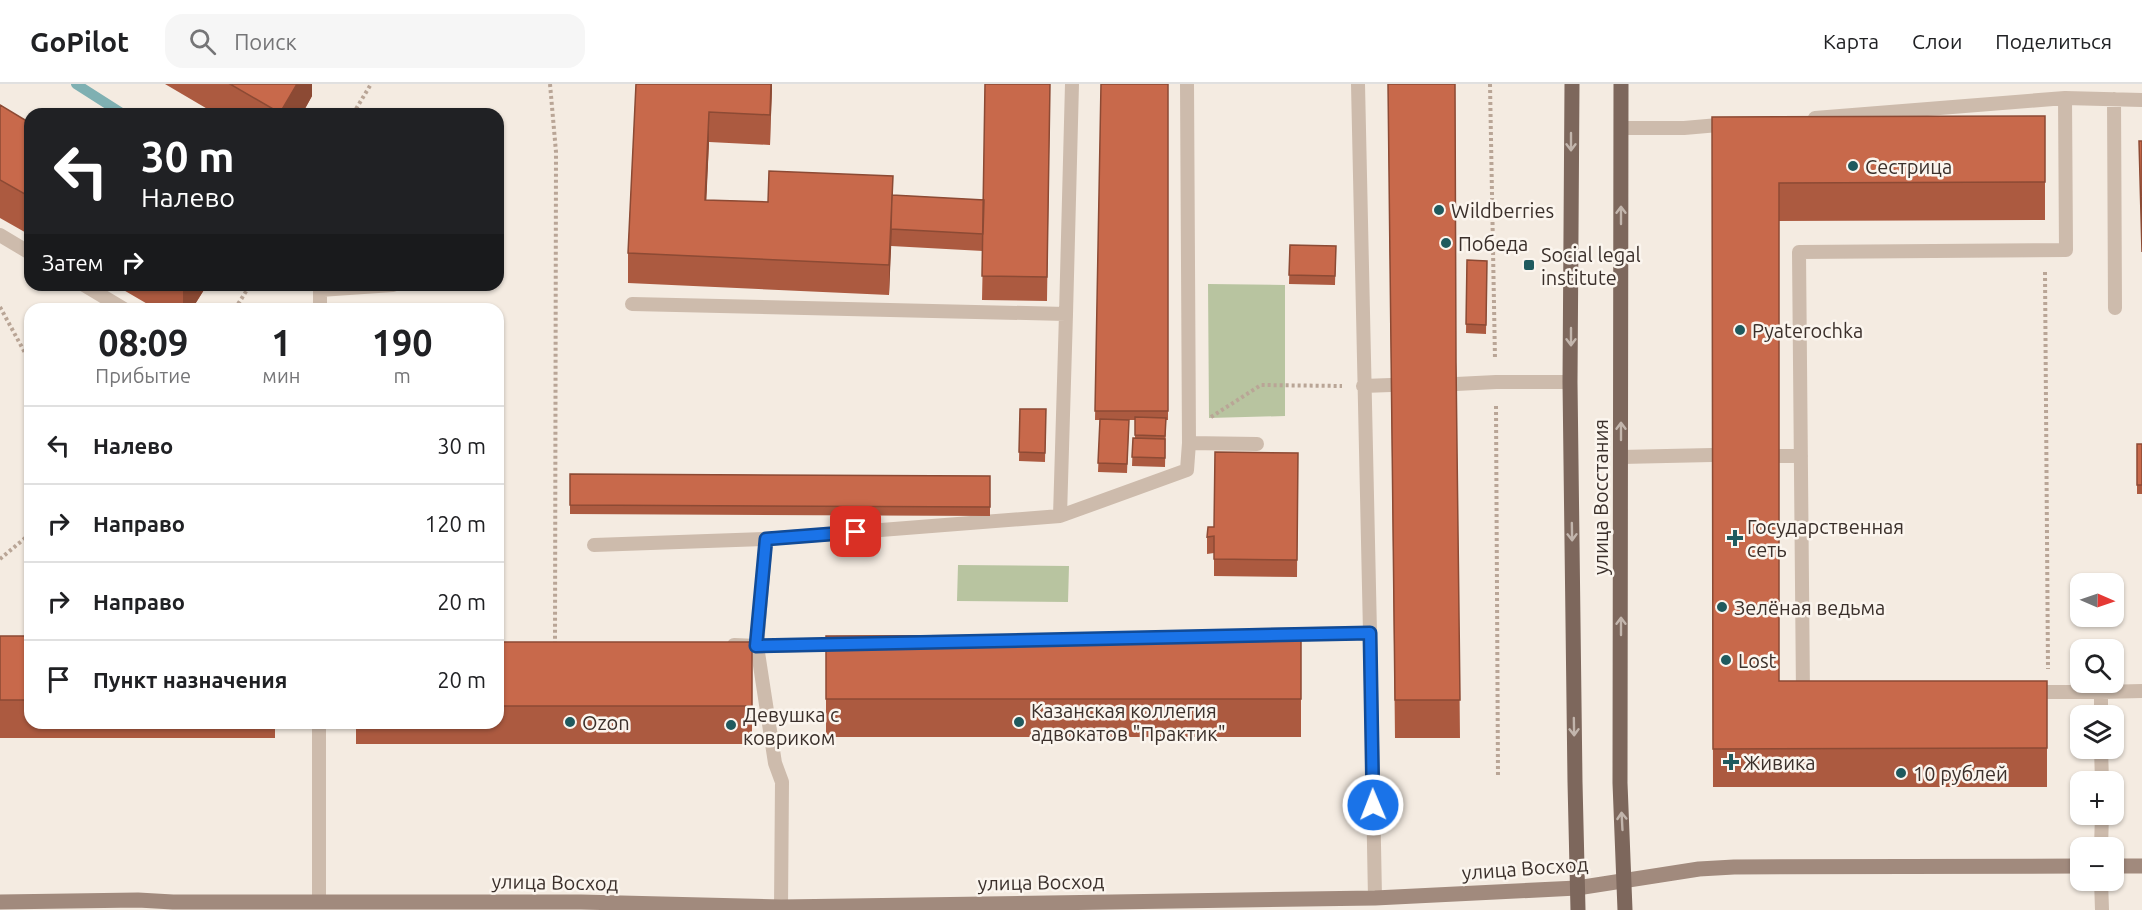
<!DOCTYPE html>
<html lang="ru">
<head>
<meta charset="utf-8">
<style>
	:root { --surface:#fff; --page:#f6f6f6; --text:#202124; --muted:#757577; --line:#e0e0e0 }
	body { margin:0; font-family:Ubuntu,sans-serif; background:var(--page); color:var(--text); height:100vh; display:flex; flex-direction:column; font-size:22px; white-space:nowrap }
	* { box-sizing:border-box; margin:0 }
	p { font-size:20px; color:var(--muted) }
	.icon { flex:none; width:33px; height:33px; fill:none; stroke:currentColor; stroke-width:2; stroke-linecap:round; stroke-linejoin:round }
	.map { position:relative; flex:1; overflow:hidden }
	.drawer { position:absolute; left:24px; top:219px; width:480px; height:426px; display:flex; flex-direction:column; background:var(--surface); border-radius:18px; box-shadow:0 2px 4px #0004 }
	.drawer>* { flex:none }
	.banner { position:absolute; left:24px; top:24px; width:480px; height:183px; border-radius:18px; box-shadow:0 2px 4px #0004; background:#202124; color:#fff; overflow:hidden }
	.needle { width:39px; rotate:92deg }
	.tools { position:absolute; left:2070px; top:489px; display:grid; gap:12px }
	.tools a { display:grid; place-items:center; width:54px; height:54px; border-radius:12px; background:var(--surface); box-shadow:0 2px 4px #0004; font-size:30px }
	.pin { position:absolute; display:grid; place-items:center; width:51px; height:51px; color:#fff; margin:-26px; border-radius:12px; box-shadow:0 3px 9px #0006 }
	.me { position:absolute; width:66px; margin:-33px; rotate:359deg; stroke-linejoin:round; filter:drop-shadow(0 0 4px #0008) }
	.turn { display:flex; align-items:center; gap:21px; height:126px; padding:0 18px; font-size:27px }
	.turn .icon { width:78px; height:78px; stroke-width:2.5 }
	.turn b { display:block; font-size:42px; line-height:51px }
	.then { display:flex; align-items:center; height:57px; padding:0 18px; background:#0003; gap:12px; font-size:22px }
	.eta { display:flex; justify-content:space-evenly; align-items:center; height:102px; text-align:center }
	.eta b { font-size:36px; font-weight:600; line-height:42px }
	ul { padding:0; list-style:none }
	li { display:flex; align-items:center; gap:18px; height:78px; padding:0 18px; border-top:2px solid var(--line) }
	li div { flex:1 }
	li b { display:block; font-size:22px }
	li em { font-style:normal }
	header { display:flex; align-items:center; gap:36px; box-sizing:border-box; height:84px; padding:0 30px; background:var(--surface); border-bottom:2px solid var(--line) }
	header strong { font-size:28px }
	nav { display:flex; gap:33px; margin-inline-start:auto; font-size:21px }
	.search { width:420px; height:54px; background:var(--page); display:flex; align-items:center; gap:15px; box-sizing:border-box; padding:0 21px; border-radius:18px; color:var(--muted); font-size:22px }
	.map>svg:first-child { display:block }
	.green { fill:#b8c4a0 }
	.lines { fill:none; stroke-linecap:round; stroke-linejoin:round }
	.stream { stroke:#7fb0b2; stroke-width:10 }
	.path { stroke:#b9a596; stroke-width:4; stroke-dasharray:3 3; stroke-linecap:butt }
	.lane { stroke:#cdbbac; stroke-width:14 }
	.secondary { stroke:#a18a7d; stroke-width:15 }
	.primary { stroke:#7d675c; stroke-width:15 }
	.wall { fill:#ac5a40 }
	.shaded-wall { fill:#8c4a34 }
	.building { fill:#c8694b; stroke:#8c4a34; stroke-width:1.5 }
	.oneway { stroke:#c2b5ac }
	.route-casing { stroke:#114b97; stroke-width:15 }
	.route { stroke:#1a73e8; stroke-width:10 }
	.poi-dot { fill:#1f5a5e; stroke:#fbf5ee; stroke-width:2 }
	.labels { text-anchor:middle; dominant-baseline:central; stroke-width:5; stroke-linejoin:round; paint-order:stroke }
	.poi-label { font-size:20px; fill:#3b302b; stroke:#fbf5ee; text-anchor:start }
	.street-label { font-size:20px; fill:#3b302b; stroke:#fbf5ee }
</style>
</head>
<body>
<header>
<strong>GoPilot</strong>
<div class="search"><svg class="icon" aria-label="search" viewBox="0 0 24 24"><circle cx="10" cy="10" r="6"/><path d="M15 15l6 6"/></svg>Поиск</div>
<nav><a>Карта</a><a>Слои</a><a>Поделиться</a></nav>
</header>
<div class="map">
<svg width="2142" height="826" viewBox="0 0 2142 826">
	<rect width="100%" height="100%" fill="#f4ebe1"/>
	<path class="green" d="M1208 200 1285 201V332L1209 334Z
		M958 481 1069 482 1068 518 957 517Z"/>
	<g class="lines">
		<path class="stream" d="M76 0 123 30"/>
		<path class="path" d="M550 0 556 68 555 558
			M1490 0 1495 275
			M353 30 371 0
			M2045 188 2048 585
			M0 223 30 278
			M235 225 250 201
			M1496 322 1498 694
			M1211 333 1261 301 1342 302
			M0 475 30 450"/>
		<path class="lane" d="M1358 0 1370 549
			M2114 15 2115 224
			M1815 34 2065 14 2142 16
			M1621 44H1684L1730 40
			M0 151 30 169
			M84 201 124 225
			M632 220 1066 230 1060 432 766 455 757 562 734 561
			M320 225V206L393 201
			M1066 230 1072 0
			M1456 300 1496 298H1570
			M1363 302 1391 301
			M1189 359 1257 360
			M1779 372H1801
			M1621 373 1712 371
			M1060 432 1187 386 1189 359 1187 0
			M594 461 766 455
			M1251 551 1370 549 1375 814
			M2029 608H2101V632
			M2101 608 2142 607
			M1809 610H1803L1799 168 2066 166 2065 14
			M319 639V818
			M2101 664 2102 698
			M2101 764 2102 730
			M2101 796 2102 826
			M781 823 782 698 775 679 757 562 844 560"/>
		<path class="secondary" d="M2114 782H2142
			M0 818 138 816 173 818H581L781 823 1375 814 1577 804 1699 785 1734 783 2080 782"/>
		<path class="primary" d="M1572 0 1570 298 1575 698 1578 826
			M1621 0 1620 699 1625 826"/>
	</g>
	<path class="wall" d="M165 0H312V12L302 30H216Z
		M636 0H772L770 61 709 58 706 116 768 118 893 111 984 116 1050 0 1047 217 982 216 983 167 891 162V156L889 211 628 199V169Z
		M1101 0H1168V336H1166L1165 383 1132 382 1133 354H1135V336H1120H1129L1127 389 1098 388 1100 336H1095Z
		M1388 0 1456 278 1460 654H1395Z
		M0 21 30 39V151L0 134Z
		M2045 32V136L1779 137V597H2047V703H1713L1712 93Z
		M1290 161 1336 162 1335 201 1289 200Z
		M1467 176 1487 177 1486 250 1466 249Z
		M115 201H207L192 225H156Z
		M1020 325H1046L1045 378 1019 377Z
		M2137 360H2142V410H2137Z
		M1298 369 1297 493 1214 492V469L1207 470V453L1214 443Z
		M570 390 990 392V432L570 430Z
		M1301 551V653H826V552Z
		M0 552H30V639H275V654H0Z
		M498 558H752V660H356V639H498Z"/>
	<path class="shaded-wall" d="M297 0H312V12L302 30H280Z
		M771 0H772V3L770 61Z
		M709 28V58L705 146V116Z
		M893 92V122L889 211V181Z
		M184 201H207L192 225H183V203Z"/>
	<path class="building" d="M230 0H297L280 29Z
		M636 0H771L770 31 709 28 705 116 768 118 769 87 893 92 889 181 628 169Z
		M985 0H1050L1047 193 982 192Z
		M1101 0H1168V327H1095Z
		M1388 0H1455L1456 278 1460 616H1395Z
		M0 21 30 39V113L0 96Z
		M2045 32V98L1779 99V597H2047V664L1713 665 1712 33Z
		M2139 57H2142V168Z
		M892 111 984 116 983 150 891 145Z
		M1290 161 1336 162 1335 192 1289 191Z
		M1467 176 1487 177 1486 241 1466 240Z
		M1020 325H1046L1045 369 1019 368Z
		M1135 333 1166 334 1165 352 1135 351Z
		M1100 335 1129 336 1127 380 1098 379Z
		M1133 354 1165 355V374L1132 373Z
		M2137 360H2142V401H2137Z
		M1215 368 1298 369 1297 476 1214 475V452L1207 453 1208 443H1214Z
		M570 390 990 392V423L570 421Z
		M1301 551V615H826V552Z
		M0 552H30V616H0Z
		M498 558H752V622H498Z"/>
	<defs><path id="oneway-shaft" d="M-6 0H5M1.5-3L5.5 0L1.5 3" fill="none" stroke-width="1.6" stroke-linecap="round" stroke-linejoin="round" transform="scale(1.5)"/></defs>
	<g class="oneway">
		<use href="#oneway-shaft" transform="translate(1571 58) rotate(90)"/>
		<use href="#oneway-shaft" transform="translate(1621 131) rotate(-90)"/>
		<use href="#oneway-shaft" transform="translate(1571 253) rotate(90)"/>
		<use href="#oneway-shaft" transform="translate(1621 347) rotate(-90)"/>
		<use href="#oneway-shaft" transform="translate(1572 448) rotate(89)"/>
		<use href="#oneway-shaft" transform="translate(1621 542) rotate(-90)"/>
		<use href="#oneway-shaft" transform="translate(1574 643) rotate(89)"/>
		<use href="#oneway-shaft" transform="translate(1622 737) rotate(-93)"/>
	</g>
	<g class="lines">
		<g class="route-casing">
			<path id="route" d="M856 448 766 455 756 562 1370 549 1373 721"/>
		</g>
		<use href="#route" class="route"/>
	</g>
	<g class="poi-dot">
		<circle cx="1853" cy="82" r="6"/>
		<circle cx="1439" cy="126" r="6"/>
		<circle cx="1446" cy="159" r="6"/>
		<rect x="1523" y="175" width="12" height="12" rx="3"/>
		<circle cx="1740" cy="246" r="6"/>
		<path d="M1732 445h6v6h6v6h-6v6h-6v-6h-6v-6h6z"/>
		<circle cx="1722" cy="523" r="6"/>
		<circle cx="1726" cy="576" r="6"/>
		<circle cx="570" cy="638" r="6"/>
		<circle cx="1019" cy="638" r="6"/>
		<circle cx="731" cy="641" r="6"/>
		<path d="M1728 669h6v6h6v6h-6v6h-6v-6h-6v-6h6z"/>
		<circle cx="1901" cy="689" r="6"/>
	</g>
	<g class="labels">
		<g class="poi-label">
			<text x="1865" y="82">Сестрица</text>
			<text x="1451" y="126">Wildberries</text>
			<text x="1458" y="159">Победа</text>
			<text x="1541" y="170">Social legal<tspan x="1541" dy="23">institute</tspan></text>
			<text x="1752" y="246">Pyaterochka</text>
			<text x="1747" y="442">Государственная<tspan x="1747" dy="23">сеть</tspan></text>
			<text x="1734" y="523">Зелёная ведьма</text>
			<text x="1738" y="576">Lost</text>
			<text x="1031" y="626">Казанская коллегия<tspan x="1031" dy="23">адвокатов "Практик"</tspan></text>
			<text x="743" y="630">Девушка с<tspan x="743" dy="23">ковриком</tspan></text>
			<text x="582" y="638">Ozon</text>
			<text x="1743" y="678">Живика</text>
			<text x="1913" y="689">10 рублей</text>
		</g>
		<g class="street-label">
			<text transform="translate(1600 413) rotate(-90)">улица Восстания</text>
			<text transform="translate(1525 784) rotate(-4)">улица Восход</text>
			<text transform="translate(555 798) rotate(1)">улица Восход</text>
			<text transform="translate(1041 798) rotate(-1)">улица Восход</text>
		</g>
	</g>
</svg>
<div class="tools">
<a><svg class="needle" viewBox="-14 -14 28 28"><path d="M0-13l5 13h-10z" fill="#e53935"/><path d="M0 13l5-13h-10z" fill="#757577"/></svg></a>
<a><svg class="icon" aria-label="search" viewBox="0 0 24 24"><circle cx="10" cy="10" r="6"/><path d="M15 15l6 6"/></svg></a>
<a><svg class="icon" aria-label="layers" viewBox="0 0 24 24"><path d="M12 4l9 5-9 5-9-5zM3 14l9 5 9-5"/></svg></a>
<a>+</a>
<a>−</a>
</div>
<div class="pin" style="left:856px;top:448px;background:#d93025"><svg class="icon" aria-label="arrive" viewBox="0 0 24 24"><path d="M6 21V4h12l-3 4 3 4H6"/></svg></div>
<svg class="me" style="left:1373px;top:721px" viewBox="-20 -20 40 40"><circle r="17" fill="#1a73e8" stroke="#fff" stroke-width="3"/><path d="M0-11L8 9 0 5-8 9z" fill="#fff"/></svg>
<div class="banner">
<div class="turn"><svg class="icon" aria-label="left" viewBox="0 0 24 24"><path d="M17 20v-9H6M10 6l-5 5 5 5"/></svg><div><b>30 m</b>Налево</div></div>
<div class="then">Затем<svg class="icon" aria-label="right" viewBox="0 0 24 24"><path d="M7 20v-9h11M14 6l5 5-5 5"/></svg></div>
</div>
<section class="drawer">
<div class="eta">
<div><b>08:09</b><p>Прибытие</p></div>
<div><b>1</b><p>мин</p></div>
<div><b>190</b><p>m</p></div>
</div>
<ul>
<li><svg class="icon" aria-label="left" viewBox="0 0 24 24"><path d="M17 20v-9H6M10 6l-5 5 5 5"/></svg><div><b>Налево</b></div><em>30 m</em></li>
<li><svg class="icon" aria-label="right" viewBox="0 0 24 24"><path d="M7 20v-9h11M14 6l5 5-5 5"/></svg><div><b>Направо</b></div><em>120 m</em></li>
<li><svg class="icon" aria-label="right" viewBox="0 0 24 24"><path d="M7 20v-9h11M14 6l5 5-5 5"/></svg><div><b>Направо</b></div><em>20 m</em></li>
<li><svg class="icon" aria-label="arrive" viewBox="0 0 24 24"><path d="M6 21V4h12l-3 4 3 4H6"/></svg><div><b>Пункт назначения</b></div><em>20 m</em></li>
</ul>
</section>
</div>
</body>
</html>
